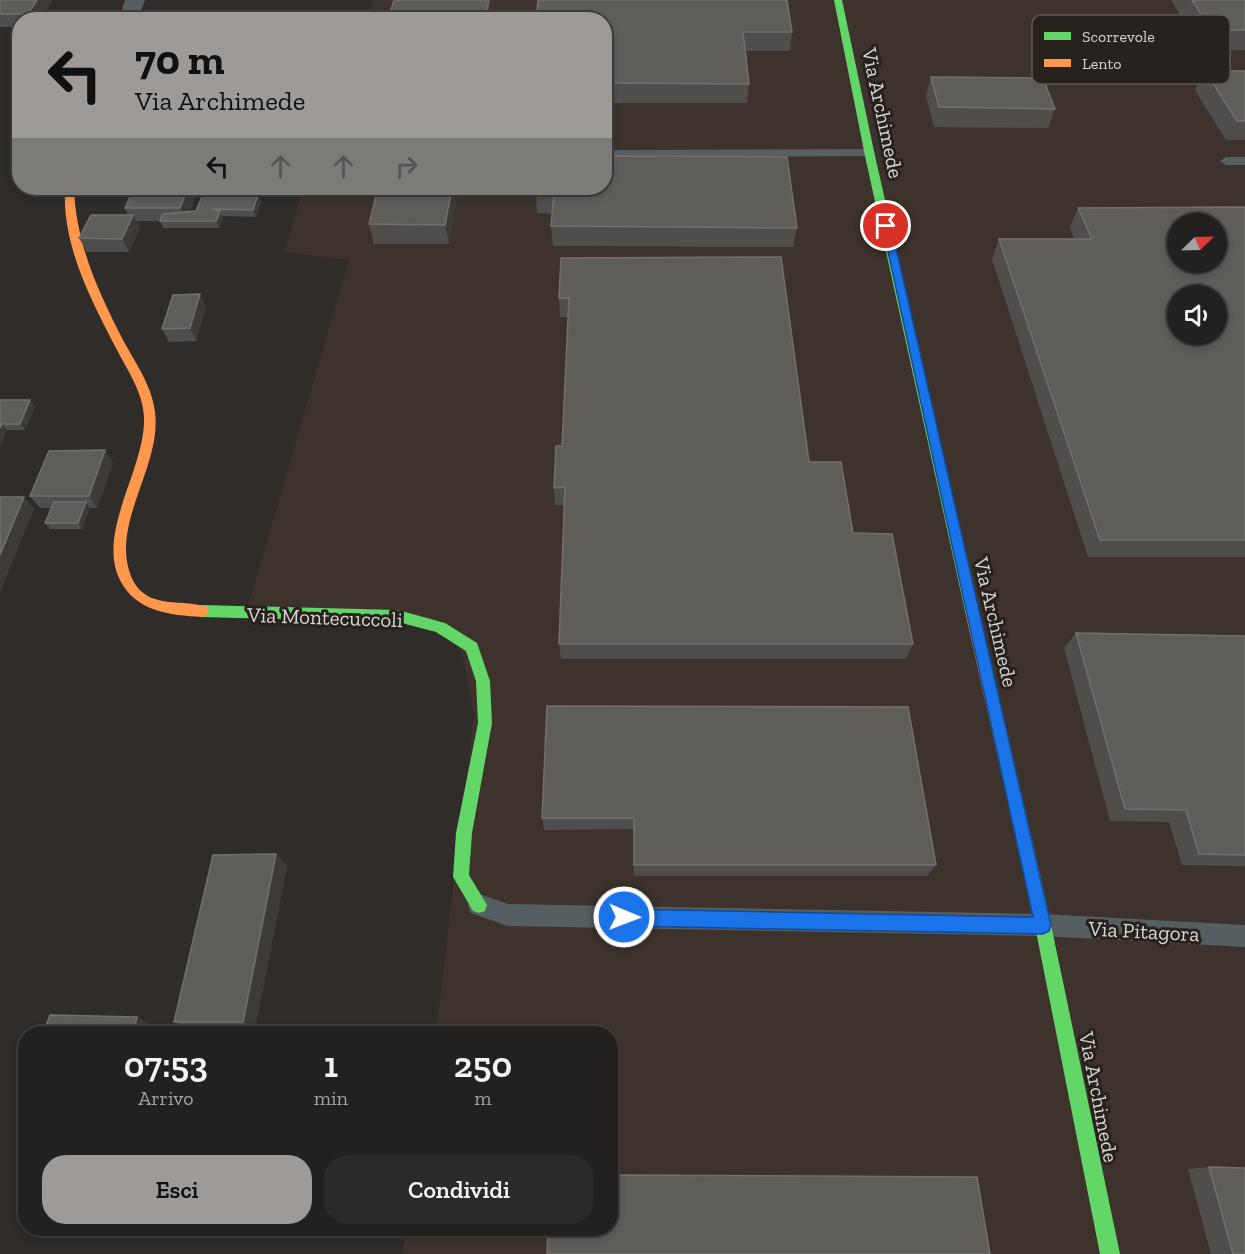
<!DOCTYPE html>
<html lang="it">
<head>
<meta charset="utf-8">
<style>
	:root { --surface:#232120; --page:#2b2929; --text:#f1f3f6; --muted:#a3a3a5; --line:#403e3e; --accent:#9d9a97 }
	body { margin:0; font-family:"Zilla Slab",serif; background:var(--page); color:var(--text); height:100vh; display:flex; flex-direction:column; font-size:22px; white-space:nowrap }
	* { box-sizing:border-box; margin:0 }
	p { font-size:20px; color:var(--muted) }
	.icon { flex:none; width:33px; height:33px; fill:none; stroke:currentColor; stroke-width:2; stroke-linecap:round; stroke-linejoin:round }
	.map { position:relative; flex:1; overflow:hidden }
	.drawer { position:absolute; left:18px; top:1026px; width:600px; height:210px; display:flex; flex-direction:column; background:var(--surface); border-radius:24px; box-shadow:0 3px 9px #0003,0 0 0 2px var(--line) }
	.drawer>* { flex:none }
	.top-card { position:absolute; left:12px; top:12px; width:600px; height:183px; border-radius:24px; box-shadow:0 3px 9px #0003,0 0 0 2px var(--line); background:#9d9a97; color:#111; overflow:hidden }
	.needle { width:39px; rotate:67deg }
	.fabs { position:absolute; left:1167px; top:213px; display:grid; gap:12px }
	.fabs a { display:grid; place-items:center; width:60px; height:60px; border-radius:50%; background:var(--surface); box-shadow:0 3px 9px #0003,0 0 0 2px var(--line); font-size:30px }
	.pin { position:absolute; display:grid; place-items:center; width:51px; height:51px; color:#fff; margin:-26px; border:3px solid #fff; border-radius:50%; box-shadow:0 2px 6px #0007 }
	.me { position:absolute; width:66px; margin:-33px; rotate:91deg; stroke-linejoin:round; filter:drop-shadow(0 0 4px #0008) }
	.turn { display:flex; align-items:center; gap:21px; height:126px; padding:0 24px; font-size:27px }
	.turn .icon { width:78px; height:78px; stroke-width:2.5 }
	.turn b { display:block; font-size:42px; line-height:51px }
	.lanes { display:flex; align-items:center; height:57px; padding:0 24px; background:#0003; justify-content:center; gap:30px; direction:ltr }
	.lanes .off { opacity:.35 }
	.eta { display:flex; justify-content:space-evenly; align-items:center; height:102px; text-align:center }
	.eta b { font-size:36px; font-weight:600; line-height:42px }
	.button { display:flex; gap:12px; margin-top:auto; padding:12px 24px }
	.button a { flex:1; height:69px; border-radius:24px; background:var(--accent); color:#111; font-size:24px; font-weight:600; line-height:69px; text-align:center }
	.button a+a { background:var(--page); color:var(--text) }
	.map>svg:first-child { display:block }
	.built { fill:#3d332c; fill-rule:evenodd }
	.lines { fill:none; stroke-linecap:round; stroke-linejoin:round }
	.lane { fill:#555f61; fill-rule:evenodd }
	.street { fill:#555f61; fill-rule:evenodd }
	.fast { fill:#63d668; fill-rule:evenodd }
	.slow { fill:#ff974d; fill-rule:evenodd }
	.wall { fill:#504e4c }
	.shaded-wall { fill:#3d3a38 }
	.building { fill:#5f5d5a; stroke:#72706d; stroke-width:1.5; fill-rule:evenodd }
	.route { fill:#1a73e8; stroke:#114b97; stroke-width:1.5 }
	.labels { text-anchor:middle; dominant-baseline:central; stroke-width:6; stroke-linejoin:round; paint-order:stroke }
	.street-label { font-size:21px; fill:#d8d5d2; stroke:#27221e }
	.key { fill:#27221e; stroke:#5c5854; stroke-width:1.5 }
	.key-label { font-size:16px; fill:#d8d5d2 }
</style>
</head>
<body>
<div class="map">
<svg width="1245" height="1254" viewBox="0 0 1245 1254">
	<rect width="100%" height="100%" fill="#2f2c2a"/>
	<path class="built" d="M373 0H1245V1254H402L407 1229 610 1228V1034L436 1033 474 714 463 658 442 621 245 617 349 260 284 252 304 188H604V20L366 19ZM1178 224H1216V262H1178ZM1178 296H1216V334H1178Z"/>
	<g class="lines">
		<path class="lane" d="M869 149 875 153 873 156 604 158V150Z
			M1245 157V165H1226L1220 161 1226 157Z
			M479 894 508 904 1043 914 1245 925V947L1043 936 508 926 471 913 468 905 471 897Z"/>
		<path class="street" d="M125 0H145L138 20H118Z"/>
		<path class="fast" d="M834 0H842L875 156 979 611 977 615H967L965 611 865 156Z
			M202 605 398 610 445 623 477 643 490 681 492 723 472 833 469 875 487 905 485 911 479 913 473 911 453 877 456 833 478 723 476 681 466 651 436 632 398 622 202 617 197 615 195 611 197 607Z
			M1037 888 1043 890 1045 896 1120 1254H1100L1029 896 1031 890Z"/>
		<path class="slow" d="M65 188H74C76 243 97 289 122 338 134 361 152 385 155 412 162 466 110 524 131 576 145 611 181 598 207 607L209 611 207 615 202 617C170 615 136 612 120 580 96 532 146 468 144 417 143 393 128 371 117 350 91 300 62 246 65 188Z
			M972 605 977 607 979 611 1045 896 1043 902 1037 904 1031 902 1029 896 965 611 967 607Z"/>
	</g>
	<path class="wall" d="M0 0H52L39 20H20V27H0Z
		M1171 0H1245V50L1201 49Z
		M604 20 792 32 790 51H746L749 84 747 103H604Z
		M1205 71H1245V140H1226L1195 90Z
		M931 77 1055 109 1048 128 934 127 926 96Z
		M134 188H199L190 211H196L258 195 261 202 256 217 222 216 223 218 219 228H163L160 221H136L140 228 129 252H87L79 238 128 215 125 208Z
		M458 188 449 244H374L369 224Z
		M536 188 797 228 793 247 553 246 551 226 553 214 537 213 536 194Z
		M1245 207V557H1088L992 259 999 239H1074L1070 227 1078 208Z
		M561 258 809 462 853 533 913 644 906 659H561L559 644 564 505H555L554 488 562 446 568 317H560L559 298Z
		M206 307 196 341 169 342 162 329Z
		M0 400H30L35 406 25 430H7L0 446Z
		M105 450 113 463 97 508H90L82 529H50L45 523 51 508H40L30 496Z
		M1076 633 1245 636V866L1182 865 1169 822 1110 821 1064 648Z
		M547 706 936 865 927 876H634L633 829 544 830 542 818Z
		M276 854 287 866 255 1029 189 1028 174 1022Z
		M1209 1167 1245 1254H1211L1188 1169Z"/>
	<path class="shaded-wall" d="M37 0H52L39 20H31L28 14Z
		M489 0H493L494 5 491 20H485Z
		M188 188H199L186 221 180 208Z
		M452 188H458L449 244 445 225Z
		M258 195 261 202 256 217 253 210Z
		M220 211 223 218 219 228 216 221Z
		M133 215 140 228 129 252 122 239Z
		M200 294 206 307 196 341 190 328Z
		M30 400 35 406 25 430 20 424Z
		M2 424 7 430 0 446V428Z
		M105 450 113 463 97 508 89 496Z
		M24 497 34 509 0 593V555Z
		M86 502 90 508 82 529 78 523Z
		M276 854 287 866 255 1029 243 1022Z
		M137 1017 148 1022 145 1034H133Z"/>
	<path class="building" d="M0 0H37L28 14H0Z
		M394 0H489L485 20H388Z
		M538 0H787L792 32H743L749 84 604 83V20H536Z
		M1192 0H1245V30H1211Z
		M1205 71H1245V121H1237Z
		M931 77 1043 78 1055 109 939 107Z
		M604 156 787 157 797 228 551 226 554 194H536V188H604Z
		M134 188H188L180 208H125Z
		M378 188H452L445 225 369 224Z
		M203 194 258 195 253 210 212 209 220 211 216 221H160L163 214 196 211Z
		M1245 207V540H1100L999 239H1092L1078 208ZM1178 224H1216V262H1178ZM1178 296H1216V334H1178Z
		M91 215H133L122 239 79 238Z
		M781 257 809 462H841L853 533 892 534 913 644H559L565 487 554 488 556 446H562L569 298H559L561 258Z
		M200 294 190 328 162 329 173 295Z
		M0 400H30L20 424H2L0 428Z
		M105 450 89 496H30L49 451Z
		M0 497H24L0 555Z
		M54 502H86L78 523H45Z
		M1076 633 1245 636V855L1199 854 1186 810 1125 809Z
		M547 706 908 707 936 865H634V818H542Z
		M276 854 243 1022H174L213 855Z
		M50 1015 137 1017 133 1034H43Z
		M1209 1167 1245 1168V1254H1233Z
		M610 1175 977 1177 990 1254H547L548 1228H610Z"/>
	<path class="route" d="M882 224 891 226 1051 925 1049 931 1043 934 624 926 619 923 616 917 619 912 624 909 1033 917Z"/>
	<g class="labels">
		<g class="street-label">
			<text transform="translate(883 113) rotate(78)">Via Archimede</text>
			<text transform="translate(325 617) rotate(2)">Via Montecuccoli</text>
			<text transform="translate(996 622) rotate(77)">Via Archimede</text>
			<text transform="translate(1144 931) rotate(3)">Via Pitagora</text>
			<text transform="translate(1099 1097) rotate(79)">Via Archimede</text>
		</g>
	</g>
	<rect x="1032" y="15" width="198" height="69" rx="9" class="key"/>
	<rect x="1044" y="32" width="27" height="8" fill="#63d668"/>
	<rect x="1044" y="59" width="27" height="8" fill="#ff974d"/>
	<g class="key-label">
		<text x="1082" y="42">Scorrevole</text>
		<text x="1082" y="69">Lento</text>
	</g>
</svg>
<div class="fabs">
<a><svg class="needle" viewBox="-14 -14 28 28"><path d="M0-13l5 13h-10z" fill="#e53935"/><path d="M0 13l5-13h-10z" fill="#a3a3a5"/></svg></a>
<a><svg class="icon" aria-label="sound" viewBox="0 0 24 24"><path d="M4 9h4l5-4v14l-5-4H4zM17 9q2 3 0 6"/></svg></a>
</div>
<div class="pin" style="left:886px;top:226px;background:#d93025"><svg class="icon" aria-label="arrive" viewBox="0 0 24 24"><path d="M6 21V4h12l-3 4 3 4H6"/></svg></div>
<svg class="me" style="left:624px;top:917px" viewBox="-20 -20 40 40"><circle r="17" fill="#1a73e8" stroke="#fff" stroke-width="3"/><path d="M0-11L8 9 0 5-8 9z" fill="#fff"/></svg>
<div class="top-card">
<div class="turn"><svg class="icon" aria-label="left" viewBox="0 0 24 24"><path d="M17 20v-9H6M10 6l-5 5 5 5"/></svg><div><b>70 m</b>Via Archimede</div></div>
<div class="lanes"><svg class="icon" aria-label="left" viewBox="0 0 24 24"><path d="M17 20v-9H6M10 6l-5 5 5 5"/></svg><svg class="icon off" aria-label="ahead" viewBox="0 0 24 24"><path d="M12 20V5M6 11l6-6 6 6"/></svg><svg class="icon off" aria-label="ahead" viewBox="0 0 24 24"><path d="M12 20V5M6 11l6-6 6 6"/></svg><svg class="icon off" aria-label="right" viewBox="0 0 24 24"><path d="M7 20v-9h11M14 6l5 5-5 5"/></svg></div>
</div>
<section class="drawer">
<div class="eta">
<div><b>07:53</b><p>Arrivo</p></div>
<div><b>1</b><p>min</p></div>
<div><b>250</b><p>m</p></div>
</div>
<div class="button"><a>Esci</a><a>Condividi</a></div>
</section>
</div>
</body>
</html>
